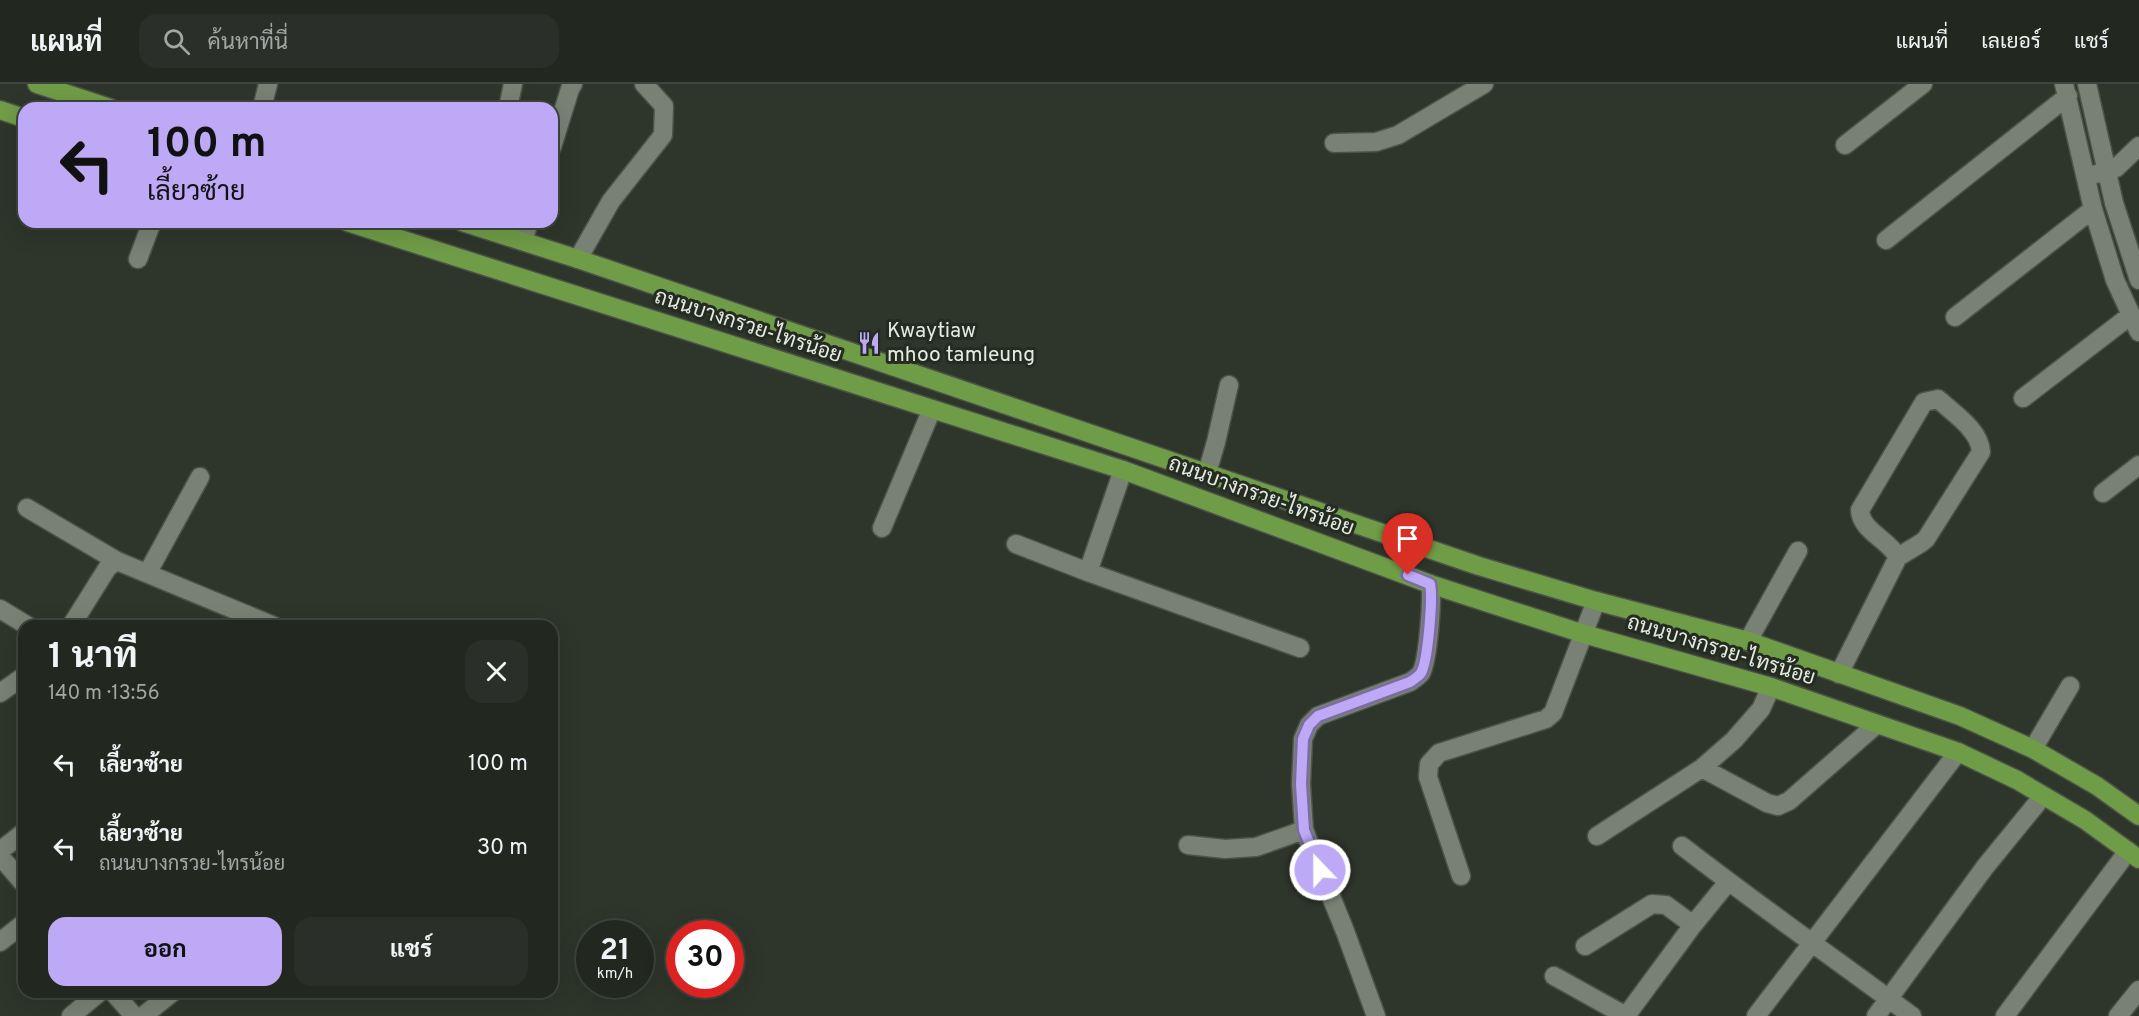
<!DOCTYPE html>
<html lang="th">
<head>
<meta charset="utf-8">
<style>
	:root { --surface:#222820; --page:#2a3029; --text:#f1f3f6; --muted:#a2a6a5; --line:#3f443e; --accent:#bda9f5 }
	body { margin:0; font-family:Overpass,Sarabun,sans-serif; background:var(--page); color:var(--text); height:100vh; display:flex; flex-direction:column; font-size:22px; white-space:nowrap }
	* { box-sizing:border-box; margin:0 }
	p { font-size:20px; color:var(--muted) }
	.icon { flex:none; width:33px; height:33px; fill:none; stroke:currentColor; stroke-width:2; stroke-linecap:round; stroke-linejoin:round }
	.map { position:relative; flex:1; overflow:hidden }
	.details { position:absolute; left:18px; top:536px; width:540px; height:378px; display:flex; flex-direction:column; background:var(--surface); border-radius:18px; box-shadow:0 6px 24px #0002,0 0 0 2px var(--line) }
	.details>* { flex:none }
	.banner { position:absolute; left:18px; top:18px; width:540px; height:126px; border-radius:18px; box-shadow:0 6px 24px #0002,0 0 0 2px var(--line); background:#bda9f5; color:#111; overflow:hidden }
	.speed { position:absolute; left:576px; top:836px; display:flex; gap:12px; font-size:30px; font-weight:700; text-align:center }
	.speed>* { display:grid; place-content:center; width:78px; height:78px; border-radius:50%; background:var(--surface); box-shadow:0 6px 24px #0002,0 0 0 2px var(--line); line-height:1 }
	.speed small { font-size:15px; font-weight:400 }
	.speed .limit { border:9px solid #d22; background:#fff; color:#111 }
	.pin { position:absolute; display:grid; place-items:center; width:51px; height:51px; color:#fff; margin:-62px -26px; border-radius:50% 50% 50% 0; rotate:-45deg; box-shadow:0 0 6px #0007 }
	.pin .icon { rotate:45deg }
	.me { position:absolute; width:66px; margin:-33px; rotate:338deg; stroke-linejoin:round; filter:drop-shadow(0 0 4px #0008) }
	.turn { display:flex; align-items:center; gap:21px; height:126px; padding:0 30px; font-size:27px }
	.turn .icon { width:78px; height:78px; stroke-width:2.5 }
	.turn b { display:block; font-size:42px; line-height:51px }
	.round { display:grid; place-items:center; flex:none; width:63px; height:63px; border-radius:18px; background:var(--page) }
	.summary { display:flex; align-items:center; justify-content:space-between; height:102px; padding:0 30px }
	h1 { font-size:36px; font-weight:700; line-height:45px }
	.button { display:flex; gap:12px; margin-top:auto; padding:12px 30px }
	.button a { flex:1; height:69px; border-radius:18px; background:var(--accent); color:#111; font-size:24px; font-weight:700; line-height:69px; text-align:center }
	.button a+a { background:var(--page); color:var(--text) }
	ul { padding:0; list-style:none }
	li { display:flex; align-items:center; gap:18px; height:84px; padding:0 30px }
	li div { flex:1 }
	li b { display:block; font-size:22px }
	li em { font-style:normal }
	header { display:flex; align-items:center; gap:36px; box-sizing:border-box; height:84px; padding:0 30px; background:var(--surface); border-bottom:2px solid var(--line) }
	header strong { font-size:28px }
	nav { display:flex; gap:33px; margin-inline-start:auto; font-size:21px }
	.search { width:420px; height:54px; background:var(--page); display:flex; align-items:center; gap:15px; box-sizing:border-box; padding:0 21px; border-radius:18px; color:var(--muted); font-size:22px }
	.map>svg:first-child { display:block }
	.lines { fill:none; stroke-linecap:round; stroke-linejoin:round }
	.minor-casing { stroke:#4c5248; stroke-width:21 }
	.major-casing { stroke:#4c5248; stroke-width:21 }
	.minor { stroke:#798174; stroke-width:18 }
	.major { stroke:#6f9c47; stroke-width:18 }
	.route-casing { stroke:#7b6e9f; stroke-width:15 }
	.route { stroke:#bda9f5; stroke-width:10 }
	.labels { text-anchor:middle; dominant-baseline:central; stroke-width:6; stroke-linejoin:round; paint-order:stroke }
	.street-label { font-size:21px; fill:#e5eae3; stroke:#242b20 }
	.poi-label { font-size:21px; fill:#e5eae3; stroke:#242b20; text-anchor:start }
</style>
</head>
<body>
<header>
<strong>แผนที่</strong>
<div class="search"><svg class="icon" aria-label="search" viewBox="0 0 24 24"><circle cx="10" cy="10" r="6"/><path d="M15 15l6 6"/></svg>ค้นหาที่นี่</div>
<nav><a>แผนที่</a><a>เลเยอร์</a><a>แชร์</a></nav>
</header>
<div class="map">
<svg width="2139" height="932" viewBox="0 0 2139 932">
	<rect width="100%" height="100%" fill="#2e352a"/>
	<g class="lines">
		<g class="minor-casing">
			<path id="minor" d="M2064 0 2093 125 2115 196 2139 248
				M2087 0 2114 119 2139 196
				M262 24 268 0
				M508 24 513 0
				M1334 59 1376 58 1398 51 1484 0
				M1845 61 1923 0
				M552 63 570 5 573 0
				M2096 90 2116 84 2139 62
				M1886 156 2068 12
				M523 157 529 138
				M138 175 152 138
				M578 175 611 117 663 51 664 22 644 0
				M1955 233 2093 125
				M2023 314 2131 231
				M1123 386 1088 488 1300 564
				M1207 389 1216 358 1229 301
				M2103 409 2139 381
				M27 424 117 477 274 542
				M882 444 932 325
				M1016 460 1088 488
				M148 488 200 393
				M0 525 28 542
				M71 542 108 483 117 477
				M1748 557 1798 467
				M1839 590 1898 473 1921 459 1926 455 1981 368C1980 346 1953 329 1938 315L1924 318 1860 426C1861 447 1888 455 1898 473
				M0 609 24 592
				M2033 665 2070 602
				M1702 684 1767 719 1778 722 1789 717 1877 640
				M1597 752 1702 684 1734 656 1761 625 1771 603
				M1188 761 1225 765 1256 763 1304 746
				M1682 762C1757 820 1835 875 1912 932
				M0 767 24 748
				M0 772 24 800
				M1461 792 1428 693 1429 680 1439 669 1546 635 1553 629 1596 517
				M0 858 24 839
				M1585 862 1652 820 1666 821 1693 841
				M1554 892 1626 932
				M113 908 134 932
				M71 932 100 908
				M143 932 173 908
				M1376 932 1345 847 1304 746 1301 700 1303 655 1309 641 1318 632 1410 598C1413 596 1419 592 1421 589 1428 577 1433 513 1430 500
				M1626 932 1693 841 1728 798
				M1756 932 1958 668
				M1876 932 1985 783 2043 712
				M2005 932 2128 767
				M2118 932 2139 906"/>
		</g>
		<g class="major-casing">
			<path id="major" d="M37 0 110 24
				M0 26 24 34
				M347 138 1123 386 1430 500 1584 550 1771 603 1958 668 2017 696 2085 736 2139 775
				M462 138 578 175 1479 482 1596 517 1748 557 1960 632 2033 665 2097 702 2139 732"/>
		</g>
		<use href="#minor" class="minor"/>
		<use href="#major" class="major"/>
	</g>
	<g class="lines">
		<g class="route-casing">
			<path id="route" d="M1320 786 1304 746 1301 700 1303 655 1309 641 1318 632 1410 598C1413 596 1419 592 1421 589 1428 577 1433 513 1430 500L1408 491"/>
		</g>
		<use href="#route" class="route"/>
	</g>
	<defs>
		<g id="restaurant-bare" transform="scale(1.8)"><path d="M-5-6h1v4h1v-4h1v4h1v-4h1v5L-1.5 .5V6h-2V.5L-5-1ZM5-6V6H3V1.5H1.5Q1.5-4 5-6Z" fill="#bda9f5" stroke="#242b20" stroke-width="2.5" paint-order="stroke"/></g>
	</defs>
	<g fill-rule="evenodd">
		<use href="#restaurant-bare" x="869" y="259"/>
	</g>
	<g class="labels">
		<g class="street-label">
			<text transform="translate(748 243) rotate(18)">ถนนบางกรวย-ไทรน้อย</text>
			<text transform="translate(1261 413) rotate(20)">ถนนบางกรวย-ไทรน้อย</text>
			<text transform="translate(1721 567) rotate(17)">ถนนบางกรวย-ไทรน้อย</text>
		</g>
		<g class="poi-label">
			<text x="887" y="247">Kwaytiaw<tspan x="887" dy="24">mhoo tamleung</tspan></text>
		</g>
	</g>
</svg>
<div class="speed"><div>21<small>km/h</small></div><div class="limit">30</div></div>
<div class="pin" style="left:1408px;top:491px;background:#d93025"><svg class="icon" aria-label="arrive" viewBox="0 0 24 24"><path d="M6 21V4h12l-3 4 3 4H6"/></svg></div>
<svg class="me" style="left:1320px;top:786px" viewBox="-20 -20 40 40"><circle r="17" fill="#bda9f5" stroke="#fff" stroke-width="3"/><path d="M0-11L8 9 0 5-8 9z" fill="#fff"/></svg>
<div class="banner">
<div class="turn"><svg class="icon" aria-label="left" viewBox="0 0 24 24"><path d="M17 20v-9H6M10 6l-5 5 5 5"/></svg><div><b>100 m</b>เลี้ยวซ้าย</div></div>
</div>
<section class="details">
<div class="summary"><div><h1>1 นาที</h1><p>140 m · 13:56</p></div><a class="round"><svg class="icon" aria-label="close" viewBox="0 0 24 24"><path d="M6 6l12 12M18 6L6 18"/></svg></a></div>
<ul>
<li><svg class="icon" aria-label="left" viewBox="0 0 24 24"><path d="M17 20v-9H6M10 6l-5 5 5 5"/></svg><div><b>เลี้ยวซ้าย</b></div><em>100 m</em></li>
<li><svg class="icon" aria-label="left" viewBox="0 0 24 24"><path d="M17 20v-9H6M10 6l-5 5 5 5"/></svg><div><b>เลี้ยวซ้าย</b><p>ถนนบางกรวย-ไทรน้อย</p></div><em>30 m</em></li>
</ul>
<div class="button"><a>ออก</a><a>แชร์</a></div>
</section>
</div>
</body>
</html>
